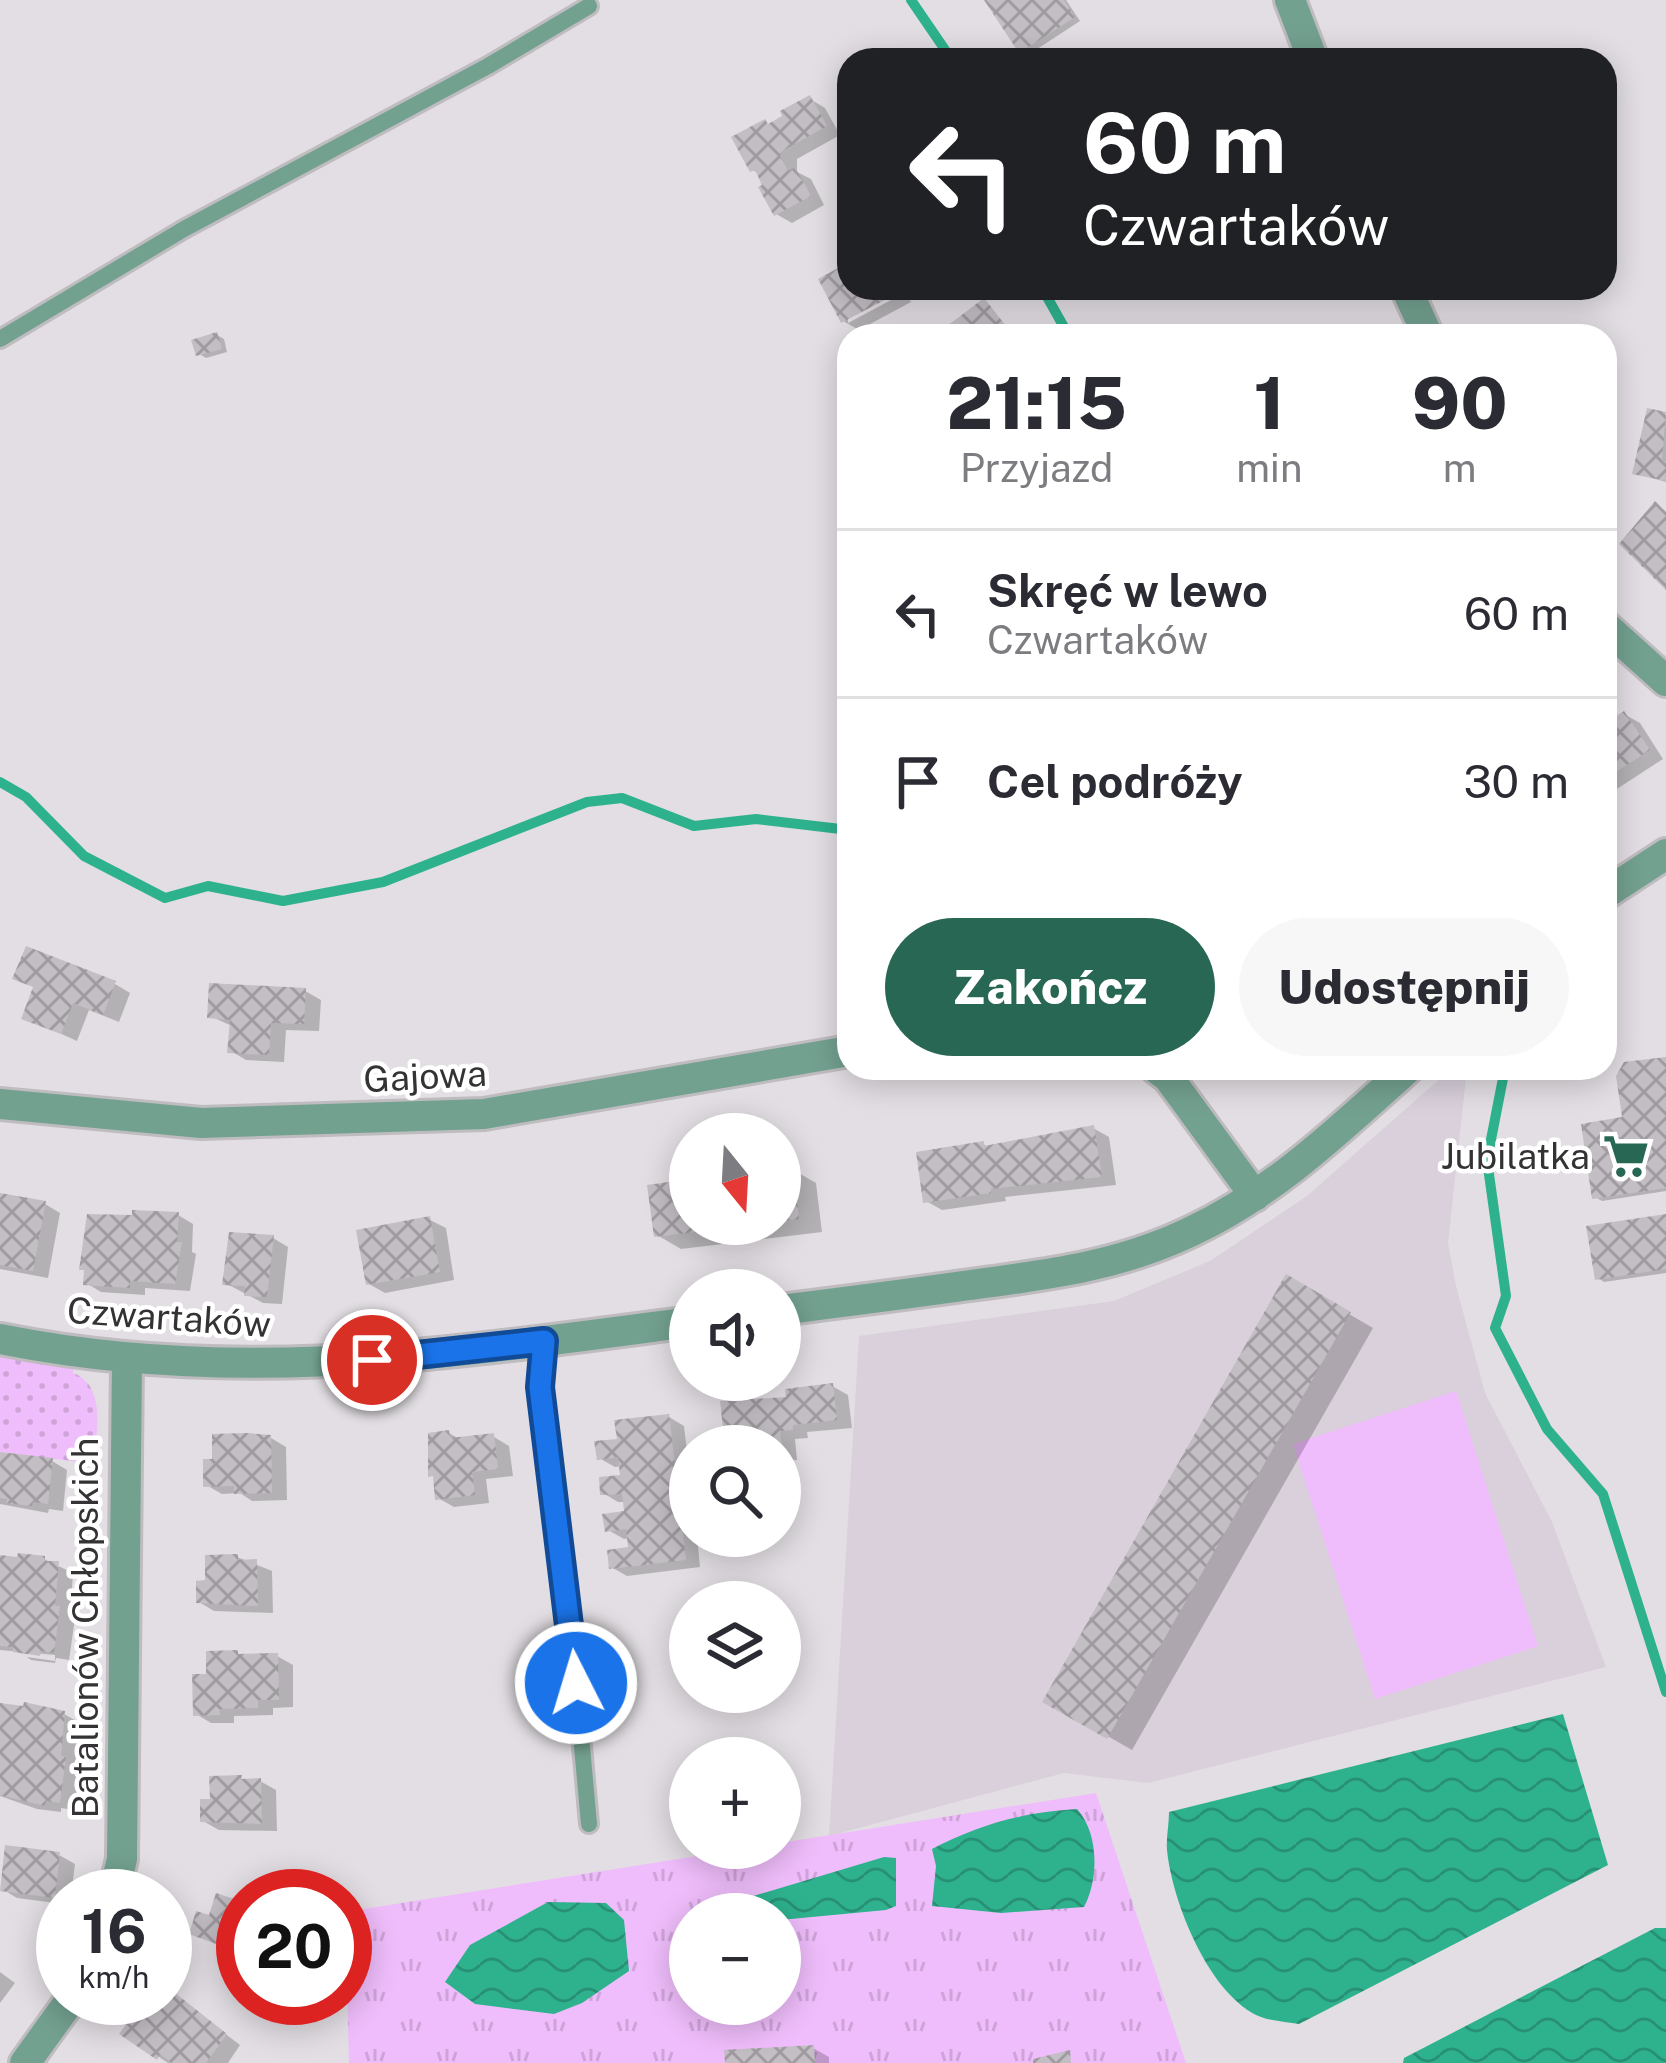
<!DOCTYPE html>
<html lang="pl">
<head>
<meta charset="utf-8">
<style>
	:root { --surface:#fff; --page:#f7f7f7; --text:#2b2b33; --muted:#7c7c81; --line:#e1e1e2; --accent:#286754 }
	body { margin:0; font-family:"Public Sans",sans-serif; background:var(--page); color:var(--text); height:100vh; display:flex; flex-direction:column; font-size:45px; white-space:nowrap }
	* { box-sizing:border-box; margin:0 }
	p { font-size:39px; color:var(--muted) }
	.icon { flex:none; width:66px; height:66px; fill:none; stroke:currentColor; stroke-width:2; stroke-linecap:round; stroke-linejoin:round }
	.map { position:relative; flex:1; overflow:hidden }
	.details { position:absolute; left:837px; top:324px; width:780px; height:756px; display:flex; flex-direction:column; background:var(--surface); border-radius:36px; box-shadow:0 6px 30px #0003 }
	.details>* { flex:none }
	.guide { position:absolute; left:837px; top:48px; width:780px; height:252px; border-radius:36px; box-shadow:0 6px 30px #0003; background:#202124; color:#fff; overflow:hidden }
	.needle { width:78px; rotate:162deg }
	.tools { position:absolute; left:669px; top:1113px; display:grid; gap:24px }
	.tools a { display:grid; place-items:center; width:132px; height:132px; border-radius:50%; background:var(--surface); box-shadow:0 6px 30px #0003; font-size:60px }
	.speed { position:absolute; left:36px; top:1869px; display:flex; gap:24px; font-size:60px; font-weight:700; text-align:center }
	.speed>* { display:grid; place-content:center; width:156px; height:156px; border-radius:50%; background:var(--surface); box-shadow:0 6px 30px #0003; line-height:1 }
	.speed small { font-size:30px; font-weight:400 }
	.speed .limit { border:18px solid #d22; background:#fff; color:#111 }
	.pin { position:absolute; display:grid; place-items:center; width:102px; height:102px; color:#fff; margin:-51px; border:6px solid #fff; border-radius:50%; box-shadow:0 3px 12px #0007 }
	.me { position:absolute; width:132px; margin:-66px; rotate:355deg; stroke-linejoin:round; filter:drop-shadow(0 0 9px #0008) }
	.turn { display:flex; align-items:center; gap:42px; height:252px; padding:0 48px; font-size:54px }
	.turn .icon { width:156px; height:156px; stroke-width:2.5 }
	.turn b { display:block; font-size:84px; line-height:102px }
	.eta { display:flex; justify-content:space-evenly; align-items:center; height:204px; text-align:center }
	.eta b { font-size:72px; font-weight:800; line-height:84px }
	.cta { display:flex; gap:24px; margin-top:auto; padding:24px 48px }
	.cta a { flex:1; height:138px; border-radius:72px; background:var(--accent); color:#fff; font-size:48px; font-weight:800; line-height:138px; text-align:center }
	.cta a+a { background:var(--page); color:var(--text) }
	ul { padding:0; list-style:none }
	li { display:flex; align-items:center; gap:36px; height:168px; padding:0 48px; border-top:3px solid var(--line) }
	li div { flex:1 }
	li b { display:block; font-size:45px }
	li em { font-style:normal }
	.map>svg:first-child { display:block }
	.built { fill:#d9d0db }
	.grass { fill:url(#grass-dots) }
	.park { fill:url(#park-tufts); fill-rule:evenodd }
	.garden { fill:#efbdfb }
	.water { fill:url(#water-waves) }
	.shadow { fill:#0003 }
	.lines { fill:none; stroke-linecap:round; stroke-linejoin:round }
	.stream { stroke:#2eb28e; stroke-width:10 }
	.building { fill:url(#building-cross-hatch) }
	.service-casing { stroke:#bfbcc0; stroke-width:22 }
	.minor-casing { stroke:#bfbcc0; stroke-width:36 }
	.service { stroke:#73a190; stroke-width:16 }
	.minor { stroke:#73a190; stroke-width:30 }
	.route-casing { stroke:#114b97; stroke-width:30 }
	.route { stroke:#1a73e8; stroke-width:21 }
	.labels { text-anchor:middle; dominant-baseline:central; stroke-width:9; stroke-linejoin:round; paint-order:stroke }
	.street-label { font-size:36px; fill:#343234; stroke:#fff }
	.poi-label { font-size:36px; fill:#343234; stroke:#fff; text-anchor:end }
</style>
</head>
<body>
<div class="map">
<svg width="1666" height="2063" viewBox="0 0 1666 2063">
	<defs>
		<pattern id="grass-dots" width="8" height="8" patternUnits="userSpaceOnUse" patternTransform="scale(3)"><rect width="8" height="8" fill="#efbdfb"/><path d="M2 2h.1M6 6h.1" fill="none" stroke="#cea3d8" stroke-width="1.8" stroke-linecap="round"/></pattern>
		<pattern id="park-tufts" width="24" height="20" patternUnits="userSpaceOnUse" patternTransform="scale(3)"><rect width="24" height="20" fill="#efbdfb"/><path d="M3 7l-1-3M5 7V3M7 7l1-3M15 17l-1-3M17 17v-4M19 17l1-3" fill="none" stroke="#cea3d8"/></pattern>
		<pattern id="water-waves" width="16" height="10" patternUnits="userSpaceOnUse" patternTransform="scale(3)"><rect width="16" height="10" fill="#2eb28e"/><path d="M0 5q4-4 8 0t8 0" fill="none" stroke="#289175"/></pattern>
		<pattern id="building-cross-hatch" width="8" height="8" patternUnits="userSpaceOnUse" patternTransform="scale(3)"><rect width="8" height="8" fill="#c3bec4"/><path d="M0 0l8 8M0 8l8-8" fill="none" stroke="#9f9ba0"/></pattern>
	</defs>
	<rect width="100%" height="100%" fill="#e2dee3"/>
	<path class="built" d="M1452 1068H1467L1448 1243 1456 1286 1485 1393 1552 1522 1606 1667 1148 1783 1064 1773 829 1836 859 1336 1114 1301 1210 1261 1307 1196Z"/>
	<path class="grass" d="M0 1353 74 1362 73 1373C108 1386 95 1434 95 1464L0 1452Z"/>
	<path class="park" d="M1096 1793 1186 2063H349L345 1912 748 1848H780V1843ZM690 1914H780V2004H690Z"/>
	<path class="garden" d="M1456 1391 1538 1646 1375 1699 1293 1444Z"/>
	<path class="water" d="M1563 1714 1608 1865 1299 2024C1287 2022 1272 2021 1261 2017 1210 1997 1172 1902 1167 1850 1166 1838 1169 1825 1169 1812Z
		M1077 1809C1099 1833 1099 1879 1084 1907L1001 1913 932 1906 936 1866 932 1849C980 1824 1024 1812 1077 1809Z
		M884 1857 896 1858V1906L886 1910 780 1920V1914L703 1911Z
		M548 1902 606 1903 624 1920 629 1971 582 2003 554 2014 475 2004 445 1982 470 1945Z
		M1655 1928H1666V2063H1403L1404 2058Z"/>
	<path class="shadow" d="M988 0H1066L1080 21 1028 55 1021 51Z
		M810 99 825 108 840 135 797 159V172L811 179 824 205 792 223 776 214 760 175 753 170 770 126Z
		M849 266V288H901L848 316V323L906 292 911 302 859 330 843 321Z
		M217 335 224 339 227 352 206 358 199 354Z
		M1649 411 1666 415V482L1636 473Z
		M1624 714 1640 723 1663 759 1606 796 1616 812 1605 820V727Z
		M115 984 130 993 119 1022 89 1010 77 1041 24 1017Z
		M305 991 321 1000 319 1031 286 1030 284 1062 246 1060 231 1051 232 1026 210 1016Z
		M1666 1059V1191L1602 1201 1595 1197Z
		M1093 1128 1109 1137 1116 1185 1005 1197 1006 1201 942 1210 926 1201 983 1144 990 1148Z
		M792 1169 816 1183 822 1232 681 1249 657 1235 690 1182V1224H780V1171Z
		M0 1196 45 1204 60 1213 48 1278 0 1269Z
		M178 1215 193 1224 192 1252 196 1254 190 1291 145 1288V1295L101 1292 86 1283Z
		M1666 1217V1273L1604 1282 1598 1278Z
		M430 1220 446 1228 454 1280 385 1293 369 1284Z
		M273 1238 288 1247 282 1304 263 1303 225 1283Z
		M1287 1278 1373 1328 1132 1750 1046 1701Z
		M832 1386 848 1395 852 1428 807 1432 808 1438 795 1439 797 1460 780 1462V1446H728L789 1400Z
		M669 1417 684 1426 690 1477V1536H697L700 1567 627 1576 611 1567 632 1550 630 1538 624 1539 608 1530 628 1514 626 1502H618L603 1493 624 1478 622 1466 615 1467 599 1458 620 1441Z
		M449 1433 461 1440 494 1437 509 1446 513 1476 486 1479 489 1503 454 1507 438 1498 436 1478 431 1475Z
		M271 1438 286 1447 287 1500 252 1501 240 1493 222 1494 206 1485Z
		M0 1455 52 1461 67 1470 63 1511 49 1509 48 1513 0 1504Z
		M0 1557 44 1559 73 1573 70 1615 75 1618 69 1660 56 1658 55 1663 31 1660 27 1657 55 1661V1655L0 1650Z
		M237 1557 272 1571 273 1613 214 1611 199 1602 208 1583Z
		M277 1656 293 1665V1707L273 1708V1715L234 1716V1723H211L196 1714 209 1677Z
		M0 1706 64 1714 80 1723 75 1766 81 1769 75 1810 61 1808V1812L37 1809 0 1796Z
		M260 1781 276 1790 277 1831 219 1830 203 1821Z
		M59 1855 75 1864 71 1896H63V1904L17 1898 2 1889Z
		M0 1972 15 1983 0 2003Z
		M165 1988 240 2045 228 2063H168L123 2033 148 1998H165Z
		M813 2048 829 2057V2063H728Z"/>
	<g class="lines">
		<path class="stream" d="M911 0 952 60
			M1042 288 1069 336
			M0 782 26 797 84 856 165 898 208 886 283 901 383 882 587 802 622 798 694 826 756 819 849 830
			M1505 1068 1487 1160 1506 1296 1495 1328 1547 1429 1603 1494 1666 1692"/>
	</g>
	<path class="building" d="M984 0H1064L1075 17 1019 53Z
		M810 95 827 126 782 151 780 156 788 171 795 167 811 196 774 216 758 187 762 185 755 170 750 172 731 137 765 119 768 124 782 116 780 111Z
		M849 262V288H895L898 293 841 323 818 279Z
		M984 298 1010 331 1003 336H934Z
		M217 332 222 349 196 356 191 340Z
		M1647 408 1666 412 1662 461 1666 462V481L1632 474Z
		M1655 501 1666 512V590L1619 544Z
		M1624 711 1650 750 1605 779V723Z
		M26 946 116 981 103 1015 73 1003 61 1034 21 1019 33 987 12 979Z
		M209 983 306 988 304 1024 271 1023 269 1055 227 1053 230 1020 207 1018Z
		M1666 1057V1188L1592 1199 1581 1124 1622 1117 1616 1076 1624 1062Z
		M1094 1125 1102 1177 991 1189V1193L923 1203 916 1152 984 1141V1146Z
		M793 1166 799 1219 780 1221V1168Z
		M690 1179V1224L736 1227 654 1237 647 1185Z
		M0 1193 46 1201 33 1271 0 1265Z
		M132 1210 179 1212 177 1242H182L175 1284 130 1281V1288L83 1285 84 1270H79L87 1214 132 1215Z
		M1666 1214V1269L1595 1280 1586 1226Z
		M430 1216 440 1272 366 1285 356 1230Z
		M229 1232 274 1235 267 1297 244 1296 245 1286 222 1285Z
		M1286 1274 1351 1312 1107 1739 1042 1702Z
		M833 1383 837 1420 793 1425V1430L780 1431 782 1446H725L720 1401 786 1397 785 1389Z
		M669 1414 686 1560 609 1569 607 1550 628 1547 626 1529 605 1532 602 1514 624 1511 622 1494 600 1495 599 1477 620 1475 618 1457 597 1460 594 1441 617 1439 614 1420Z
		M449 1430 450 1438 494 1433 498 1469 472 1472 475 1495 435 1500 433 1476 428 1477V1433Z
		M246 1433 271 1435 272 1493 234 1494V1486L203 1487V1459H212V1434Z
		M0 1452 53 1458 48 1504 33 1502 32 1506 6 1503 7 1499 0 1498Z
		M18 1553 45 1556V1561H59L55 1606H60L54 1653 41 1651 40 1656 13 1652V1647L0 1646V1555L17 1557Z
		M238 1554V1560L257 1559 258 1606 196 1603V1581L205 1580V1555Z
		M238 1650V1654L278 1653 279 1700H258V1708L220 1709V1715L193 1716 192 1674H206V1651Z
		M24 1702 65 1711 61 1756 66 1757 60 1803 46 1801 45 1806 0 1795V1703L23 1706Z
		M242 1775 241 1779 261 1778 262 1824 200 1822V1799H210L209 1776Z
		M5 1845 60 1852 55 1898 0 1891Z
		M216 1893 243 1902V1954L189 1934 196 1911 209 1915Z
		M165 1985 227 2034 206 2063H172L160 2054 157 2060 119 2034 145 1998H165Z
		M814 2045 815 2063H725L724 2050Z
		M1070 2050 1071 2063H1033V2059Z"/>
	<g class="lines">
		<g class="service-casing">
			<path id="service" d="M0 339 184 229 488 66 589 6
				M544 1341 540 1387 572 1636 589 1824"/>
		</g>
		<g class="minor-casing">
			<path id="minor" d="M1290 0 1313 60
				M1406 288 1428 336
				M1605 626 1666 681
				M1605 894 1666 854
				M1156 1068 1168 1077 1255 1196
				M0 1104 201 1123 484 1114 849 1051
				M780 1310C843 1302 907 1294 970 1285 1047 1275 1119 1266 1190 1232 1274 1193 1340 1129 1408 1068
				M0 1339C238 1387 454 1353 690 1322
				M113 1896 122 1859 127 1359
				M25 2063 72 1998"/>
		</g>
		<use href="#service" class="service"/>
		<use href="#minor" class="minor"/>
	</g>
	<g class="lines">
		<g class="route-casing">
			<path id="route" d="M372 1360 544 1341 540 1387 576 1683"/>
		</g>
		<use href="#route" class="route"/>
	</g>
	<defs>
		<g id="supermarket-bare" transform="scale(3.6)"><path d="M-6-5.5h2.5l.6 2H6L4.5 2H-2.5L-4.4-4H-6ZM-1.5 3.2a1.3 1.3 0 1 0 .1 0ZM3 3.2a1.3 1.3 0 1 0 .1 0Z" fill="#286754" stroke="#fff" stroke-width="2.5" paint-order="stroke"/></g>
	</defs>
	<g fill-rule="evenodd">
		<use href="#supermarket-bare" x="1626" y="1156"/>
	</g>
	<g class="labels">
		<g class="street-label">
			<text transform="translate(425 1076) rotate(-3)">Gajowa</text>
			<text transform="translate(169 1317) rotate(4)">Czwartaków</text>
			<text transform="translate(85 1628) rotate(-90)">Batalionów Chłopskich</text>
		</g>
		<g class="poi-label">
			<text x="1590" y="1156">Jubilatka</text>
		</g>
	</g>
</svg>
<div class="tools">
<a><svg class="needle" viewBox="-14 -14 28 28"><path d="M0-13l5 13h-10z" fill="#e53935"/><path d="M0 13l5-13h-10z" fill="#7c7c81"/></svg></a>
<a><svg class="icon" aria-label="sound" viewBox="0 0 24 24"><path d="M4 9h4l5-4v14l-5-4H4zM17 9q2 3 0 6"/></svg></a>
<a><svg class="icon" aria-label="search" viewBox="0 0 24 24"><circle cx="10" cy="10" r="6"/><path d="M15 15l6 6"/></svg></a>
<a><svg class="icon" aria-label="layers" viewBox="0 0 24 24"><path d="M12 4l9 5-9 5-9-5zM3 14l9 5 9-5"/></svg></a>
<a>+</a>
<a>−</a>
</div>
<div class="speed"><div>16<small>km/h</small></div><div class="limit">20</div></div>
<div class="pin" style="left:372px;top:1360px;background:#d93025"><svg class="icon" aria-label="arrive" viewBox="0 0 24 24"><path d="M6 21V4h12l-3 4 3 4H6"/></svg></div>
<svg class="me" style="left:576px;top:1683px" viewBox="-20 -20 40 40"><circle r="17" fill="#1a73e8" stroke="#fff" stroke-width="3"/><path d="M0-11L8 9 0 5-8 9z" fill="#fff"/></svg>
<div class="guide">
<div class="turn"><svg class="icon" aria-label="left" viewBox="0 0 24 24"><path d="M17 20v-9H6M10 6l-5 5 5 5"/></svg><div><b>60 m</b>Czwartaków</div></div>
</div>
<section class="details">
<div class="eta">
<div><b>21:15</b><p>Przyjazd</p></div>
<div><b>1</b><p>min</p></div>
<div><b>90</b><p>m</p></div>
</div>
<ul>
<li><svg class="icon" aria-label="left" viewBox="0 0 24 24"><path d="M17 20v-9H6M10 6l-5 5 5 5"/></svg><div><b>Skręć w lewo</b><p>Czwartaków</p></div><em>60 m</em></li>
<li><svg class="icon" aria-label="arrive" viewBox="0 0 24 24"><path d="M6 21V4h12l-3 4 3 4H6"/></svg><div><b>Cel podróży</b></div><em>30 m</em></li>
</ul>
<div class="cta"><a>Zakończ</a><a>Udostępnij</a></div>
</section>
</div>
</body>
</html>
